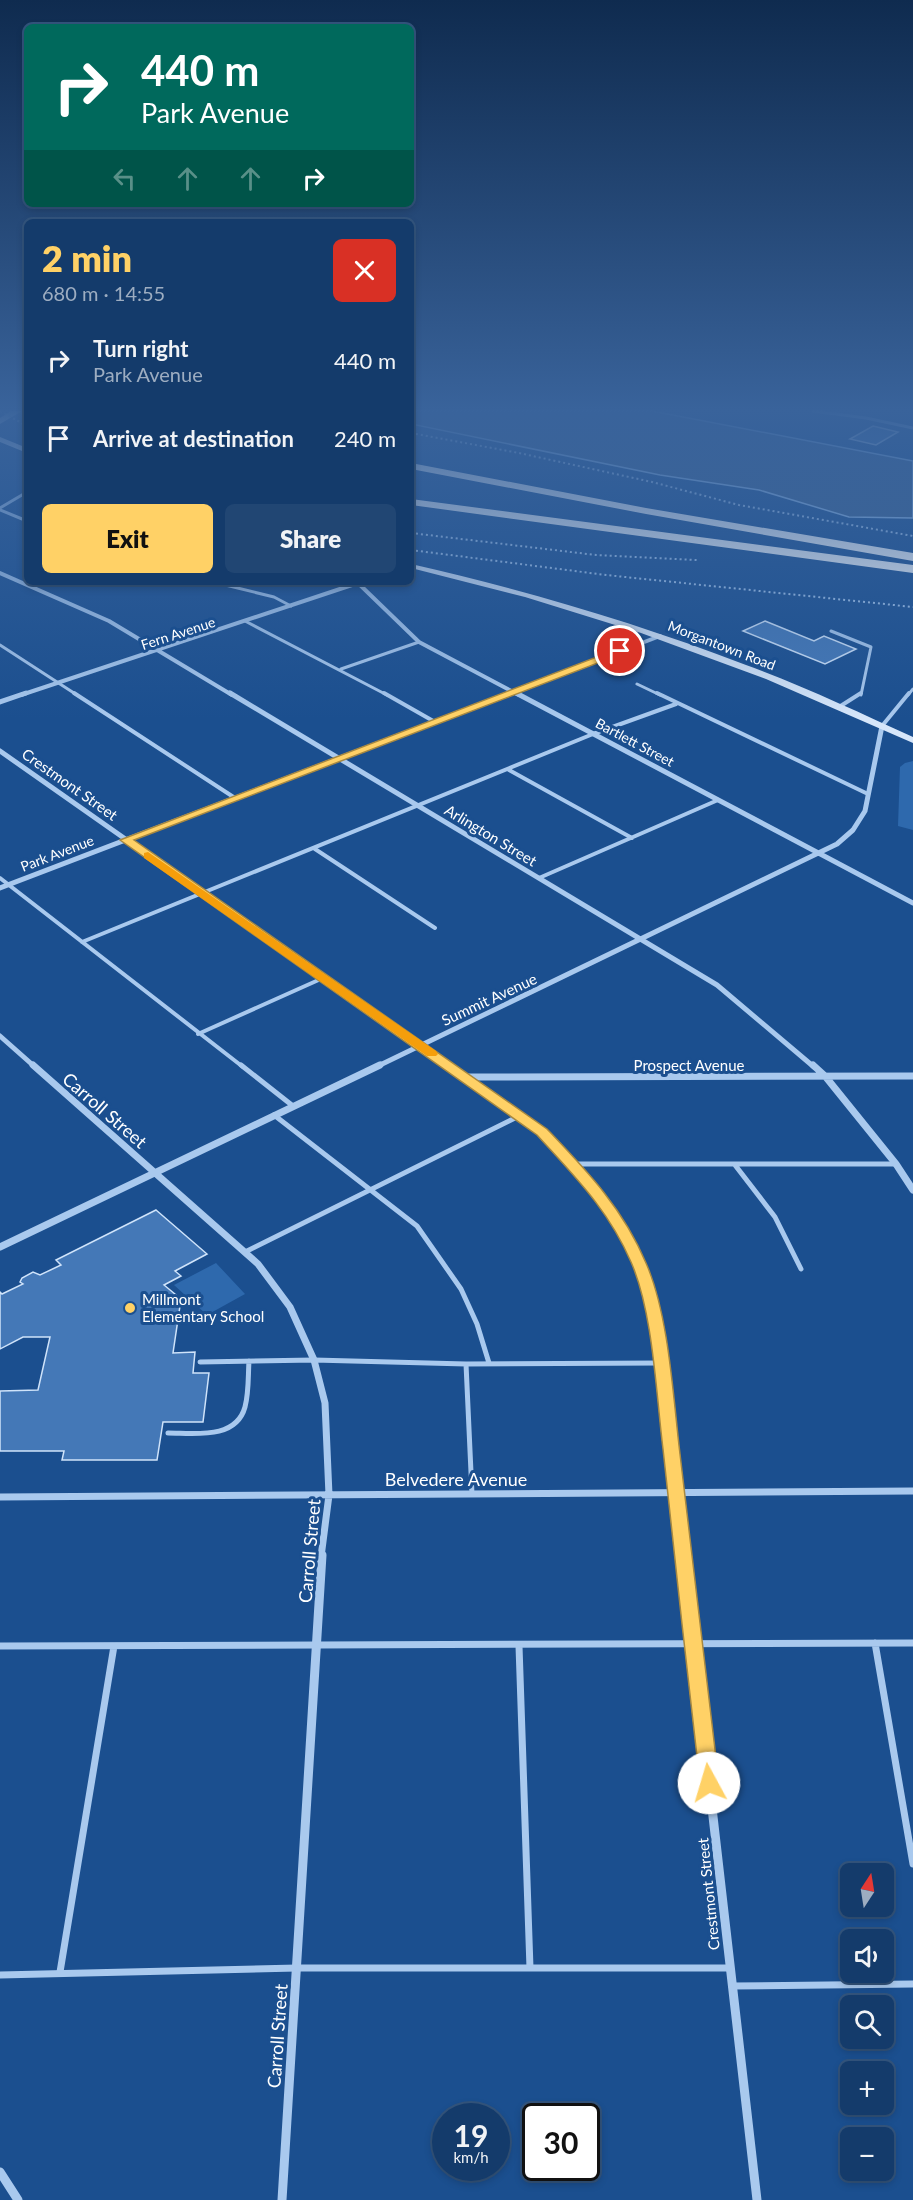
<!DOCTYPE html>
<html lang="en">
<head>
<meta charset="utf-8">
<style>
	:root { --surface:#143b6b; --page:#214673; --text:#f1f3f6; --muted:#9dadc1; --line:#33557e; --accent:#ffd166 }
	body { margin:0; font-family:Lato,sans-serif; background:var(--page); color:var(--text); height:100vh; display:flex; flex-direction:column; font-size:22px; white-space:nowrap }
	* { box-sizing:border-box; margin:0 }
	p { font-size:20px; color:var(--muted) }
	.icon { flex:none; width:33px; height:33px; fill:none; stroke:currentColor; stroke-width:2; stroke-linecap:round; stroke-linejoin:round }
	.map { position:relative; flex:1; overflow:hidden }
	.side { position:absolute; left:24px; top:219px; width:390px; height:366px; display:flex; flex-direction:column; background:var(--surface); border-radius:9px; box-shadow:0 3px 9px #0003,0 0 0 2px var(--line) }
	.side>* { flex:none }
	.hud { position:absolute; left:24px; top:24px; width:390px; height:183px; border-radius:9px; box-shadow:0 3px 9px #0003,0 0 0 2px var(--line); background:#00695c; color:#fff; overflow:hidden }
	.needle { width:39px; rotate:12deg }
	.tools { position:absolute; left:840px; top:1863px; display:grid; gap:12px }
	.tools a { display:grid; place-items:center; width:54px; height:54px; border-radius:9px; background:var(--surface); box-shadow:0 3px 9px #0003,0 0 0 2px var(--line); font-size:30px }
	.speed { position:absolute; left:432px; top:2103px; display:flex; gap:12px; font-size:30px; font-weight:700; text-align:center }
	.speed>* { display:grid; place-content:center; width:78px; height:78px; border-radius:50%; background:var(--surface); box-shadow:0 3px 9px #0003,0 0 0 2px var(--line); line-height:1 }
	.speed small { font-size:15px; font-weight:400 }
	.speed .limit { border:3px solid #111; border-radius:9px; background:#fff; color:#111 }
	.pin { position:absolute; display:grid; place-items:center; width:51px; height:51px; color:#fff; margin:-26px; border:3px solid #fff; border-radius:50%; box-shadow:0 2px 6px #0007 }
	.me { position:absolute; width:66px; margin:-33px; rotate:354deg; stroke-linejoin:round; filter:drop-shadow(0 0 4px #0008) }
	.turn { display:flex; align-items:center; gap:21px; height:126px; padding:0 18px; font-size:27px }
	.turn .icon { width:78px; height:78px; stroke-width:2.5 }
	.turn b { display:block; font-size:42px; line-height:51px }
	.lanes { display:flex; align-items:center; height:57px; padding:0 18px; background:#0003; justify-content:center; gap:30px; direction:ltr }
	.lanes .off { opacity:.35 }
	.round { display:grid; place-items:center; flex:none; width:63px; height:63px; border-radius:9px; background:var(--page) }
	.summary { display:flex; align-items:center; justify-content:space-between; height:102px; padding:0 18px }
	h1 { font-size:36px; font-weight:800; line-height:45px; color:var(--accent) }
	.cta { display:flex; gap:12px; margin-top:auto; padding:12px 18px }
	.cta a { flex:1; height:69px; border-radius:9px; background:var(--accent); color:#111; font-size:24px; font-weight:800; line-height:69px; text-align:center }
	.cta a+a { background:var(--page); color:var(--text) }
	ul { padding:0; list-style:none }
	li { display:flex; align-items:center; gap:18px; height:78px; padding:0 18px }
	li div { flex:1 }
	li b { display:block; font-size:22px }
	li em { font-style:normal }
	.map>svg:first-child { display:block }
	.green { fill:#2e69ad }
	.water { fill:#3c6290; stroke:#9cc4f0; stroke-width:1.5 }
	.building { fill:#4478b7; stroke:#cfe3fa; stroke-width:1.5 }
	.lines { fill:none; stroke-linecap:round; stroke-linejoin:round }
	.path { stroke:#a9c9ee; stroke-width:2; stroke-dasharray:2 3; stroke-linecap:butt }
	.lane-far3 { stroke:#a9c9ee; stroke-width:3 }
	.lane-far2 { stroke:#a9c9ee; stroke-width:4 }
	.lane-far1 { stroke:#a9c9ee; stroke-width:5 }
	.lane { stroke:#a9c9ee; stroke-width:7 }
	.street-far3 { stroke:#a9c9ee; stroke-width:4 }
	.street-far2 { stroke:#a9c9ee; stroke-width:5 }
	.street-far1 { stroke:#a9c9ee; stroke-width:7 }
	.street { stroke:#a9c9ee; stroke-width:9 }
	.secondary { fill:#d6e6fa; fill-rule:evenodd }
	.primary { fill:#f0f6ff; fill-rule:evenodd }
	.highway { fill:#fff; fill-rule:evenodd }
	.path-bridge { stroke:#a9c9ee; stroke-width:2; stroke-dasharray:2 3; stroke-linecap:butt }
	.route { fill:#ffd166; stroke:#a68842; stroke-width:1.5 }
	.slow { fill:#f59e0b }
	.poi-dot { fill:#ffd166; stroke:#1b4f8f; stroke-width:2 }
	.labels { text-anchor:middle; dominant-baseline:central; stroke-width:6; stroke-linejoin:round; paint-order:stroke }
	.far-street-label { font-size:14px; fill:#fff; stroke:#1b4f8f }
	.street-label { font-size:15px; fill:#fff; stroke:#1b4f8f }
	.poi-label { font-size:15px; fill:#fff; stroke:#1b4f8f; text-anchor:start }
	.near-street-label { font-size:18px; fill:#fff; stroke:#1b4f8f }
</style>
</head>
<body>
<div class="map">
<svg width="913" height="2200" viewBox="0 0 913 2200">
	<rect width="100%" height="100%" fill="#1b4f8f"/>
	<path class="green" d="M913 761V830L898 826 900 767 905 763Z
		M216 1263 245 1294 207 1315 174 1285Z"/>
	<path class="water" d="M411 411H652L913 461V518L849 517 759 490 660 475 411 424Z"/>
	<path class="building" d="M873 426 898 432 876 445 850 439Z
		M765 621 814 641 824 636 856 649 825 664 743 631Z
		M156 1210 207 1254 175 1271 181 1276 164 1285 181 1299 173 1353 195 1352 193 1373H209L203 1422H163L157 1460H62L64 1451H0V1391L38 1390 50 1337H23L0 1349V1292L2 1294 23 1284 20 1282 22 1278 33 1272 40 1275 61 1265 56 1260Z"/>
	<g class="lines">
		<path class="path" d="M411 433 519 453 652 482 739 505 913 536
			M411 533 596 555 697 560
			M411 550 606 575 913 607"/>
		<path class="lane-far3" d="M813 411 866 418 913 428
			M0 508 27 492
			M0 510 27 521
			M213 582 274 597 291 606
			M245 621 387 695
			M831 631 871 647 861 695
			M0 645 77 695
			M341 669 419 642
			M637 684 660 695
			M908 695 913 689"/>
		<path class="lane-far2" d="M74 693 235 798
			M384 693 435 722
			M657 693 868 794
			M839 707 861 693
			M882 726 909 693
			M509 770 632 838
			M315 849 435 928
			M0 878 243 1067
			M539 878 718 800
			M82 942 593 734 676 704
			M198 1034 323 978"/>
		<path class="lane-far1" d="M241 1065 293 1106
			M274 1115 417 1226 461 1289 477 1324 489 1363
			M573 1164H896
			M735 1165 775 1217 801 1269
			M245 1252 519 1116
			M200 1362 314 1360 466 1364 661 1363
			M466 1364 472 1494
			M168 1433C194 1433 236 1440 245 1407 249 1392 248 1376 249 1361"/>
		<path class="lane" d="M875 1643 913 1864
			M0 1646 913 1643
			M519 1646 530 1968
			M60 1972 114 1646
			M0 1975 297 1968H729
			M732 1986 913 1984"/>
		<path class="street-far3" d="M0 573 109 621 232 695
			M359 584 419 642 519 695
			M21 695 361 582
			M506 695 660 636"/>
		<path class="street-far2" d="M230 693 717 985 814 1067
			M516 693 913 903
			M0 702 26 693
			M0 751 450 1067
			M0 888 510 693
			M0 1036 35 1067
			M376 1067 837 844 853 830 865 811 882 726"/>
		<path class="street-far1" d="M33 1065 258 1264 290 1307 314 1360 325 1403 329 1495 321 1557
			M447 1065 542 1132 591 1186 630 1244 648 1290 654 1317 683 1557
			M813 1065 825 1076 896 1164 913 1190
			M466 1077 913 1076
			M0 1247 380 1065
			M0 1497 913 1491"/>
		<path class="street" d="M683 1555 757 2200
			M0 2172 18 2200
			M282 2200 322 1555"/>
		<path class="secondary" d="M0 437 27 448V453L0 442Z
			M411 564C525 590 637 623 746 665 803 686 858 712 913 737V743L766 679 641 633 525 597 411 568Z"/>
		<path class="primary" d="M11 411H22L0 424V418Z"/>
		<path class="highway" d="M411 463 646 508 913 553V561L646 514 411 469Z
			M411 499 913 565V573L411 505Z"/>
		<path class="path-bridge" d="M0 411 27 426"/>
	</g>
	<linearGradient id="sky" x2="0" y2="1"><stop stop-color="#0f2b4f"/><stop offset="0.57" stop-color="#39639b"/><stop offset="1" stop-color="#39639b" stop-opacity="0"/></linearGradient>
	<rect width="913" height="719" fill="url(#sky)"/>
	<path class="route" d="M620 648 625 651 624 653 134 840 547 1129C587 1171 623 1208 646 1263 669 1315 673 1396 680 1454 693 1564 706 1673 719 1783L716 1789 709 1791 702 1789 700 1783C687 1672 675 1560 663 1449 656 1393 653 1312 631 1262 608 1209 575 1177 537 1135L120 840Z"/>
	<path class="slow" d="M148 852 436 1051 438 1054 436 1056H427L144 858V853Z"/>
	<circle class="poi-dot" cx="130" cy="1308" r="6"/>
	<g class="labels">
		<g class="far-street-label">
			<text transform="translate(178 633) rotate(-18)">Fern Avenue</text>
			<text transform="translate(722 645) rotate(21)">Morgantown Road</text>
			<text transform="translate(635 742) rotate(28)">Bartlett Street</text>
			<text transform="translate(57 853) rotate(-21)">Park Avenue</text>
		</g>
		<g class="street-label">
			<text transform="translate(70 784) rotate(35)">Crestmont Street</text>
			<text transform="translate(491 835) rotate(31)">Arlington Street</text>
			<text transform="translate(489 999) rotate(-25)">Summit Avenue</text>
			<text x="689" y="1065">Prospect Avenue</text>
			<text transform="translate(708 1894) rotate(-96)">Crestmont Street</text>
		</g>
		<g class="poi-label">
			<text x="142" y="1299">Millmont<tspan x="142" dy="17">Elementary School</tspan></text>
		</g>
		<g class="near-street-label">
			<text transform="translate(105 1110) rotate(41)">Carroll Street</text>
			<text x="456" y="1479">Belvedere Avenue</text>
			<text transform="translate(309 1551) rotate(-85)">Carroll Street</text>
			<text transform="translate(277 2036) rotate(-86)">Carroll Street</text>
		</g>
	</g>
</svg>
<div class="tools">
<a><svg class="needle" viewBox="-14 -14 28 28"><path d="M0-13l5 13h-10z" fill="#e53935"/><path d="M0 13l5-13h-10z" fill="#9dadc1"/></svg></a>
<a><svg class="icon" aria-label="sound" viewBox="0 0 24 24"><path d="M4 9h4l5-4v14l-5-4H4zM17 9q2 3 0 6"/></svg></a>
<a><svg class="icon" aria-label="search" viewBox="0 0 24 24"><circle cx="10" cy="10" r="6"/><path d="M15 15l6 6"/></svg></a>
<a>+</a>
<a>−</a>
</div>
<div class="speed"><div>19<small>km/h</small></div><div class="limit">30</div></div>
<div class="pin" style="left:620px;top:651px;background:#d93025"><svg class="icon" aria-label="arrive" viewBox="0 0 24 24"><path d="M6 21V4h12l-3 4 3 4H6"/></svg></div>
<svg class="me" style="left:709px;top:1783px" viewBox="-20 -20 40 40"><circle r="19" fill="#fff"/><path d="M0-13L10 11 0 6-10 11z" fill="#ffd166"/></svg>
<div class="hud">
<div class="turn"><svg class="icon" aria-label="right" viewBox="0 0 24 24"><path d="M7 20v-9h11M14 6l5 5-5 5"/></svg><div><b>440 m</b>Park Avenue</div></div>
<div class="lanes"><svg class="icon off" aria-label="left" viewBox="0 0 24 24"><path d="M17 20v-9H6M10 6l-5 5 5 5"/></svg><svg class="icon off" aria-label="ahead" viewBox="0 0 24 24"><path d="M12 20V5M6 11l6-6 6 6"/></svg><svg class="icon off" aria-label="ahead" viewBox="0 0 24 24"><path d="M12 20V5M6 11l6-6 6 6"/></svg><svg class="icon" aria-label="right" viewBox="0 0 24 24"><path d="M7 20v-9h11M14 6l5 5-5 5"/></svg></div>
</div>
<section class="side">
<div class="summary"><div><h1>2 min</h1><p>680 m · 14:55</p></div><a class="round" style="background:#d93025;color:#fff"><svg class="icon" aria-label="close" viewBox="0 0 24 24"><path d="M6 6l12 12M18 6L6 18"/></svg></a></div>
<ul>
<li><svg class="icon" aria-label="right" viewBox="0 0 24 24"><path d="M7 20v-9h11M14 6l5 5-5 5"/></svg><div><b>Turn right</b><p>Park Avenue</p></div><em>440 m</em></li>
<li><svg class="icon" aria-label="arrive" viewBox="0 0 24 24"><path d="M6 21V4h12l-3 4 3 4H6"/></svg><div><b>Arrive at destination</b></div><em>240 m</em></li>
</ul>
<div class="cta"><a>Exit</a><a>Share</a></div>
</section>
</div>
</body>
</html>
